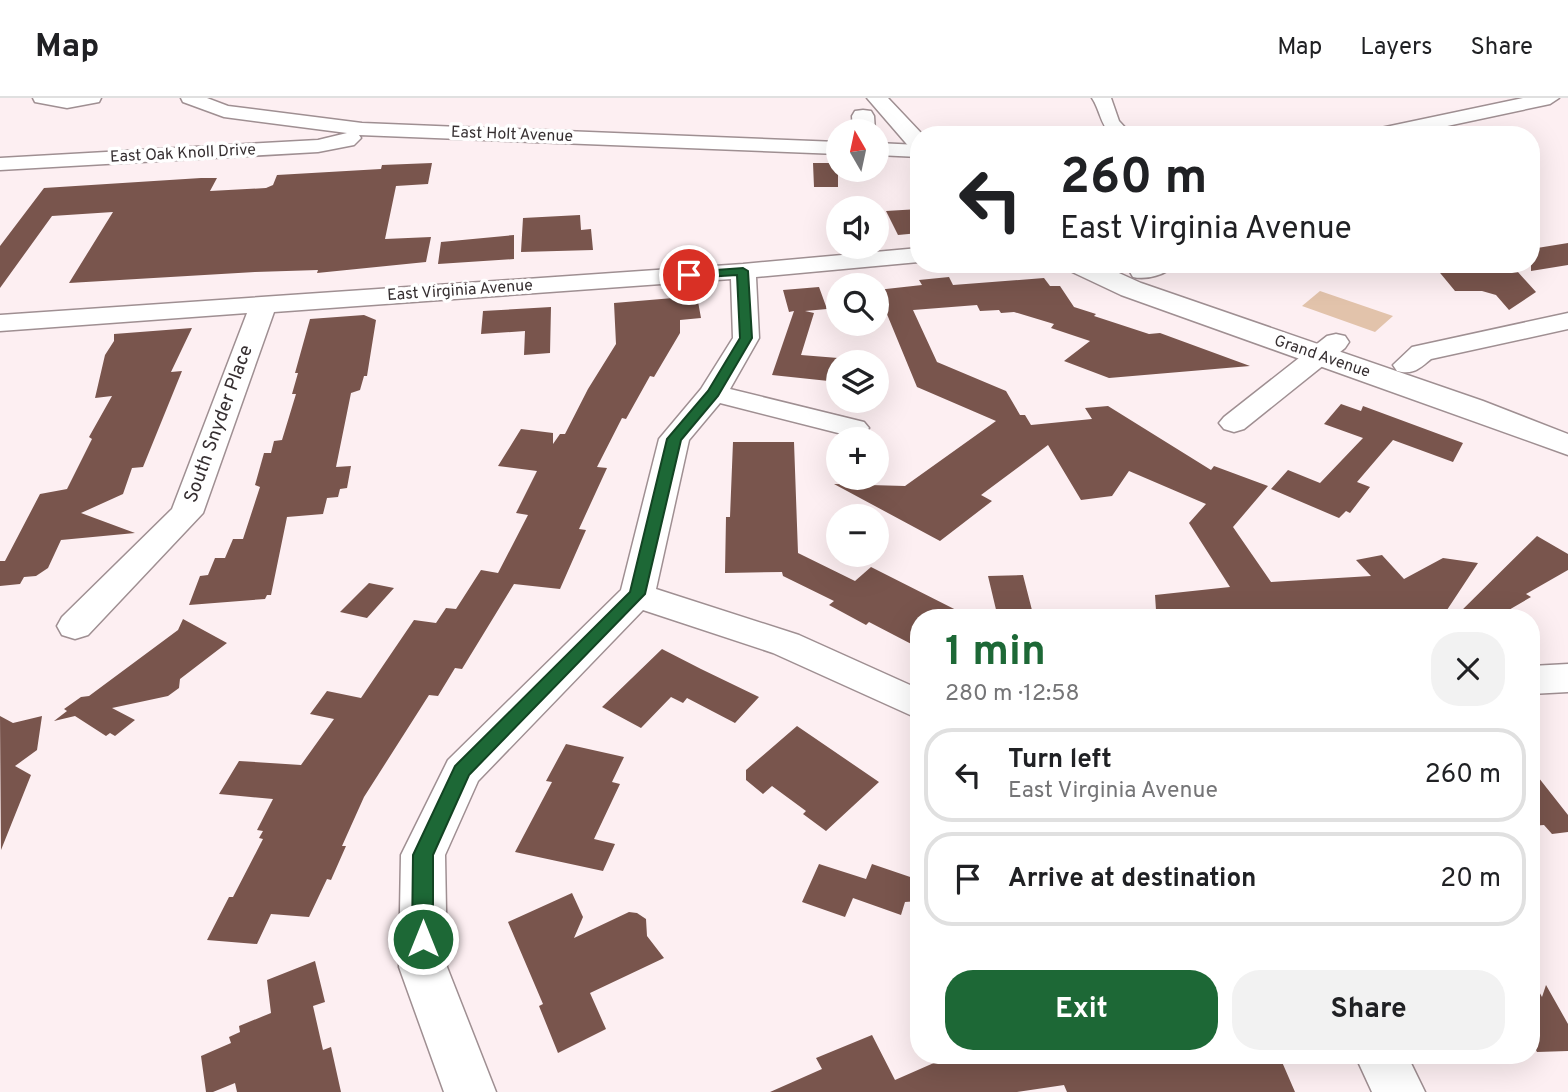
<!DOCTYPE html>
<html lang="en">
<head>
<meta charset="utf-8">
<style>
	:root { --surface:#fff; --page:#f2f2f2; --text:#202124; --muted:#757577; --line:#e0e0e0; --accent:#1d6836 }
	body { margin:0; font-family:Overpass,sans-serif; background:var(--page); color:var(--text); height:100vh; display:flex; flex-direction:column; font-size:26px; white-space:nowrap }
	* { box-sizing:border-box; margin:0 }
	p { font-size:23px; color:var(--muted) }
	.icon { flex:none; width:38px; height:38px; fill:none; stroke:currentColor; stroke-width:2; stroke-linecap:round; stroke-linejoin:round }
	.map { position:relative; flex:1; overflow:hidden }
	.side { position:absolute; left:910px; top:511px; width:630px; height:455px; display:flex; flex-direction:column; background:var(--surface); border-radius:28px; box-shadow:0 7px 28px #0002 }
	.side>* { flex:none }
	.hud { position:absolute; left:910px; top:28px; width:630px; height:147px; border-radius:28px; box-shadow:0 7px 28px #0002; background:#fff; color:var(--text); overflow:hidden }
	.needle { width:46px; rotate:351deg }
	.fabs { position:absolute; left:826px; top:21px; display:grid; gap:14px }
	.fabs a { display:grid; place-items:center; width:63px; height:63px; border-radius:50%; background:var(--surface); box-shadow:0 7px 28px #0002; font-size:35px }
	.pin { position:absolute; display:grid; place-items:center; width:60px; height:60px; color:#fff; margin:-30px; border:4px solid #fff; border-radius:50%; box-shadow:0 2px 7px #0007 }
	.me { position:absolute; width:77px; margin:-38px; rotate:0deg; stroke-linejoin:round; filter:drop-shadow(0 0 5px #0008) }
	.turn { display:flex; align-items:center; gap:24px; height:147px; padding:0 35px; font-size:32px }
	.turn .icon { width:91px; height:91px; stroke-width:2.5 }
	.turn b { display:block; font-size:49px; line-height:60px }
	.round { display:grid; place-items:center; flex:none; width:74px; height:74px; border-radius:28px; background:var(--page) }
	.headline { display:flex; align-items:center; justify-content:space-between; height:119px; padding:0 35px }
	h1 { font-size:42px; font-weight:700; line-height:52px; color:var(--accent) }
	.cta { display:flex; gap:14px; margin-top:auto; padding:14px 35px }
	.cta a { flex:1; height:80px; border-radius:28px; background:var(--accent); color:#fff; font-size:28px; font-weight:700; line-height:80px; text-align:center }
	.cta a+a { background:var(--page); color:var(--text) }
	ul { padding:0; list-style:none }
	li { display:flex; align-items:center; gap:21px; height:94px; margin:0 14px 10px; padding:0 21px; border:4px solid var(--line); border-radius:28px }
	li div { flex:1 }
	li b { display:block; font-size:26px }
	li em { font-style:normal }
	header { display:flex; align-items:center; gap:42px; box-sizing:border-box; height:98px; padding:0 35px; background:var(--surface); border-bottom:2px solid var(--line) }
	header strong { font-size:33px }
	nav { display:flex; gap:38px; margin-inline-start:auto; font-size:24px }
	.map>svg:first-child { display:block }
	.green { fill:#e2c3ab }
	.building { fill:#79554d }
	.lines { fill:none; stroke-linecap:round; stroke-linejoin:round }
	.minor-casing { stroke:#9f8f92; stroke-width:3 }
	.major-casing { stroke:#9f8f92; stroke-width:3 }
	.minor { fill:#fff; fill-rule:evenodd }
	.major { fill:#fff; fill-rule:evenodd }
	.route { fill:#1d6836; stroke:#134423; stroke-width:2 }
	.labels { text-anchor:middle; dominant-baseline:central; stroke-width:7; stroke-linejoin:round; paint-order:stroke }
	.far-street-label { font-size:16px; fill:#362f31; stroke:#fff }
	.street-label { font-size:19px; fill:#362f31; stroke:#fff }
</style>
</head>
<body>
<header>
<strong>Map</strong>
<nav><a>Map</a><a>Layers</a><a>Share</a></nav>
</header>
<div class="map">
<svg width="1568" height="994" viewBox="0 0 1568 994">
	<rect width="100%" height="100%" fill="#fdeff2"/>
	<path class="green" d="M1320 193 1393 218 1375 234 1302 208Z"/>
	<path class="building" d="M432 65 428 86 396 88 385 141 431 139 426 164 317 175 318 172 255 174 69 185 113 114 52 118 0 190V148L44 90 201 80H217L210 93 266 90 273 87 277 77 381 71 382 67Z
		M813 65H838V89H814Z
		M919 111V135L898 137 886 113Z
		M580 117 581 132 591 131 593 152 521 154 523 120Z
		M514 137V161L438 166 441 144Z
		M1568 145V167L1531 173V151Z
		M1436 170 1517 173 1536 194 1509 212 1496 197 1482 193H1455Z
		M949 179 953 187 1044 180 1050 188H1060L1074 209 1096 216 1094 218 1149 236 1160 235 1250 268 1109 280 1064 263 1090 243 1051 230 1054 226 1014 214 1001 215 999 212 980 213 977 207 913 212 937 264 1006 293 1020 317H1025L1031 327 1092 321 1085 310 1108 308 1211 372 1214 368 1268 388 1233 429 1271 484 1371 478 1356 462 1382 457 1404 481 1443 460 1478 465 1445 515 1368 520H1161L1156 512 1155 497 1230 489 1189 425 1206 406 1129 373 1112 398 1081 402 1048 347 981 397 992 403 940 443 834 386 905 388 996 323 917 289 877 192 922 187 919 182Z
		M819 189 827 211 805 213 814 215 801 257 838 260V284L772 277 794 213 789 214 783 192Z
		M697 198 701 220 680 222V235L654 279 650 278 626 321 622 320 597 369 607 370 579 431 586 432 560 491 514 486 462 571 455 570 438 598 429 597 364 699 342 748H346L331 782 327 781 309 819 271 816 257 846 207 842 229 799H233L263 741 259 740 263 733 257 732 273 701 219 696 239 663 301 667 334 621 310 616 327 593 361 600 414 522 436 525 446 510 456 511 481 472 498 475 528 417 516 415 537 373 498 368 521 331 553 335V346L560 336H565L588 291 616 246 614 205Z
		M551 209 550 255 524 257 525 233 481 236 483 213Z
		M364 217 376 222 367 278H364L360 292 351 295 336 369 351 368 347 390 340 391 338 399 327 400 323 416 287 419 271 497H267L265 501 189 507 200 478 208 477 215 460H225L233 441H243L260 389 255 387 264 355H271L274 343 282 342 296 296H292L298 275H295L310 221Z
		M192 230 171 274 182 273 143 369 132 370 123 396 81 415 135 435 61 442 48 470 36 478 24 479 20 486 0 488V463H5L40 396 67 391 92 341 89 339 112 298 95 300 105 257 114 243V236Z
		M1341 306 1361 313 1363 308 1463 345 1453 364 1393 342 1357 384 1370 389 1350 415 1346 413 1339 420 1271 391 1288 372 1320 385 1363 340 1324 326Z
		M733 344H794L798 455 855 483 871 469 972 520H919V550L869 524 866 527 829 507 834 503 783 478 782 474 725 475 726 419H730Z
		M1537 438 1568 456V472L1526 496 1531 499 1495 520H1454Z
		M1023 477 1034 520H998L988 478Z
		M369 485 394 490 367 520 340 514Z
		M183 521 227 545 180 581 179 590 168 598 112 610 135 622 115 638 110 635 106 638 75 618 54 623 67 613 64 611 81 599 89 598 178 532Z
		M662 551 701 571 759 599 735 625 687 600 683 605 671 599 641 630 602 609Z
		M0 618 13 625 42 618 37 652 15 668 31 677 1 752Z
		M797 628 879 684 826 733 803 716 806 713 772 688 763 696 746 682V672Z
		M566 646 624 659 612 684 620 686 594 741 615 746 603 773 515 754 552 684 546 683Z
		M1531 670 1568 717V734L1552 736 1544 727 1531 728Z
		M819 766 866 781 872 766 919 782V803L905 804 901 817 853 800 845 819 802 804Z
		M572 795 583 819 574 840 629 814 637 815 646 821 647 838 664 860 590 895 606 931 558 955 539 908 543 906 508 824Z
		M315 863 325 904 313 908 323 952 331 949 341 994H237L235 985 213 994H206L201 958 231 945 229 939 240 934 239 928 271 915 267 882Z
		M1531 879 1542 899 1546 887 1568 926V953L1537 954 1531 942Z
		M872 937 895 982 952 957H1279L1295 994H1067L1064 987 1017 994H770L822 971 816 960Z"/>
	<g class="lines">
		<g class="minor-casing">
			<path id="minor" d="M33 0H101L99 4 67 10 35 4Z
				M181 0H207L228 8 362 25 838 44V56L359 37 361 40 354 47 318 54 0 72V60L318 42 347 35 224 19 183 4Z
				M1092 0H1111L1119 23 1132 37H1111C1100 25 1100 12 1092 0Z
				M1523 0H1559L1550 6 1405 37H1366L1376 31Z
				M877 45 919 47V59L877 57Z
				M919 150V164L756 179 759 240 730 291 864 324 869 330 864 336 854 339 720 305 689 342 656 491 799 537 919 591V621L773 555 643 512 478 683 445 757 447 869 496 994H444L399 869 401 757 448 662 621 492 659 341 701 291 733 240 731 181 274 214 203 415 88 537 75 541 62 537 57 528 62 519 172 411 247 215 0 233V217L743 166Z
				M1140 166H1175C1167 177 1146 182 1133 179L1130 174Z
				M1568 215V231L1431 261C1419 271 1413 277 1397 273L1393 267 1412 249Z
				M1336 236 1345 238 1349 244 1345 250 1244 331 1234 334 1224 331 1219 325 1224 319 1327 238Z
				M1568 566V594L1531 596V568Z
				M1355 957H1407L1425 994H1372Z"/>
		</g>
		<g class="major-casing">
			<path id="major" d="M867 0H888L923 37H919V53L911 51Z
				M863 12 871 13 874 18 875 33H853L852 18 855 13Z
				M1064 166H1099L1141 185 1483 303 1568 336V357L1121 197 1068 172Z"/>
		</g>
		<use href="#minor" class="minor"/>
		<use href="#major" class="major"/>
	</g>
	<path class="route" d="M743 170 748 173 752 240 718 298 681 342 645 496 469 677 433 757V841L430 848 423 850 415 848 412 841 413 757 455 668 630 494 667 341 708 293 740 240 737 177 689 180 684 177 689 174Z"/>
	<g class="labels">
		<g class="far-street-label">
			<text transform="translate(512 37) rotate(2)">East Holt Avenue</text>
			<text transform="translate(183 56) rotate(-3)">East Oak Knoll Drive</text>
			<text transform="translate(460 193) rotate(-4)">East Virginia Avenue</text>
			<text transform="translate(1322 259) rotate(19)">Grand Avenue</text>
		</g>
		<g class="street-label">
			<text transform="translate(219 326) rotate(-70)">South Snyder Place</text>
		</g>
	</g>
</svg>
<div class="fabs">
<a><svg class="needle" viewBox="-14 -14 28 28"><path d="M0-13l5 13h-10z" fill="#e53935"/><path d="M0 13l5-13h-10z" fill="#757577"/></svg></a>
<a><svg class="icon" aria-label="sound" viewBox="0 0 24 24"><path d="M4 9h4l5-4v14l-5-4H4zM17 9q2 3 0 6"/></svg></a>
<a><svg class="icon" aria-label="search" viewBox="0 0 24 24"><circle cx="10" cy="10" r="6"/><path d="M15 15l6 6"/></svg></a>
<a><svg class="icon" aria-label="layers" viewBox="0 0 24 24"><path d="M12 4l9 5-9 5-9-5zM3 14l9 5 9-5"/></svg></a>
<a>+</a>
<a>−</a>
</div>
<div class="pin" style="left:689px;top:177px;background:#d93025"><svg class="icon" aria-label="arrive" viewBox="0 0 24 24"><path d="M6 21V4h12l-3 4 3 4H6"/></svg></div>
<svg class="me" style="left:423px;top:841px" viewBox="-20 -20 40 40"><circle r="17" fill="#1d6836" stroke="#fff" stroke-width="3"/><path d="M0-11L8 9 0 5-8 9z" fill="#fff"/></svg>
<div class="hud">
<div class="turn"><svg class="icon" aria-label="left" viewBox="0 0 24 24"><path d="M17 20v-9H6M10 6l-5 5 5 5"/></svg><div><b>260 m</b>East Virginia Avenue</div></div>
</div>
<section class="side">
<div class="headline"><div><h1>1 min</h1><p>280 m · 12:58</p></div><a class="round"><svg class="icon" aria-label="close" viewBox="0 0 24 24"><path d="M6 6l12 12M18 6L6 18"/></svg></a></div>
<ul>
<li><svg class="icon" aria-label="left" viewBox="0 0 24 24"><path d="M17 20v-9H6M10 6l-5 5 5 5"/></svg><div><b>Turn left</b><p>East Virginia Avenue</p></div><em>260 m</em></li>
<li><svg class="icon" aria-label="arrive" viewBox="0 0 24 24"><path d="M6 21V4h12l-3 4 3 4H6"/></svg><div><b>Arrive at destination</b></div><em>20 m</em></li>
</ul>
<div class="cta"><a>Exit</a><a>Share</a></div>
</section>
</div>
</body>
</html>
